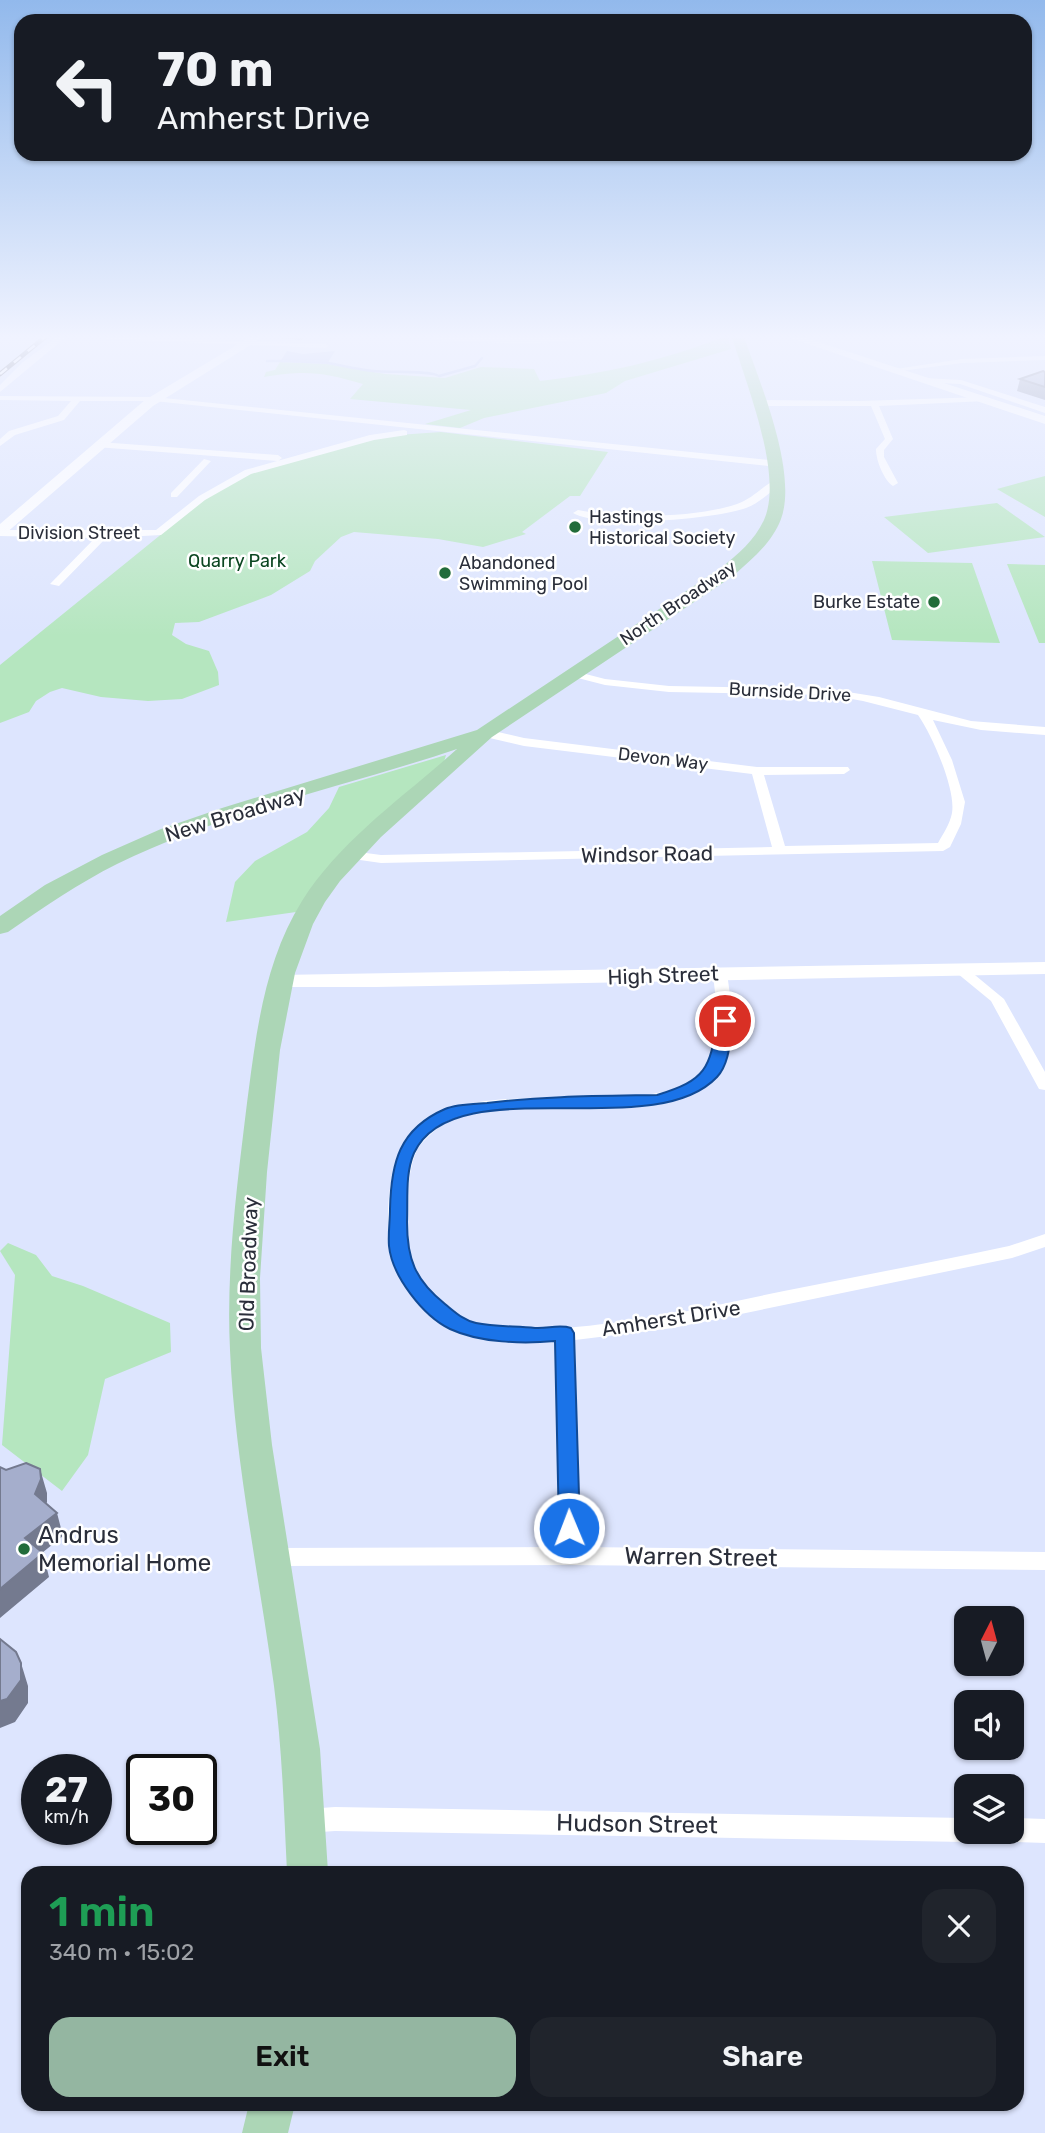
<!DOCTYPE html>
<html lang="en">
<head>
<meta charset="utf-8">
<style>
	:root { --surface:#171b24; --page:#20242c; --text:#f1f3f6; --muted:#9ea1a6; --accent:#94b6a1 }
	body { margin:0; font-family:Rubik,sans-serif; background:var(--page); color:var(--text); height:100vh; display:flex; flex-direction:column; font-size:26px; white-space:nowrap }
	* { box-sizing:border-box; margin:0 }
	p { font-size:23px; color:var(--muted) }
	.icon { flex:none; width:38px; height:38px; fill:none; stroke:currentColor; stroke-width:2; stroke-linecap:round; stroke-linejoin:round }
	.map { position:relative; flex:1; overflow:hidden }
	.details { position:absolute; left:21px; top:1866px; width:1003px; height:245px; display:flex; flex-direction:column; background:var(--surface); border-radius:21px; box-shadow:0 2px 5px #0004 }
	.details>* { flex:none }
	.top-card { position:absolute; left:14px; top:14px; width:1018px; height:147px; border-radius:21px; box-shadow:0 2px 5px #0004; background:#171b24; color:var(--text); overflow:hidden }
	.needle { width:46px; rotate:6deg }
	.tools { position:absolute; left:954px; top:1606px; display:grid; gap:14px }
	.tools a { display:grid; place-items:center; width:70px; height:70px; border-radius:14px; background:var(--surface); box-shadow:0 2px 5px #0004; font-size:35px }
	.speed { position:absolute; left:21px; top:1754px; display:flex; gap:14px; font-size:35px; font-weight:700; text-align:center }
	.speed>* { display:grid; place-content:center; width:91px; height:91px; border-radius:50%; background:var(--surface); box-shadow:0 2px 5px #0004; line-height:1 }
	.speed small { font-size:18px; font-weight:400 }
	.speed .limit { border:4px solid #111; border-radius:10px; background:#fff; color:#111 }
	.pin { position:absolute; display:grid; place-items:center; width:60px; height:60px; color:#fff; margin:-30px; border:4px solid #fff; border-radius:50%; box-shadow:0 2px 7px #0007 }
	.me { position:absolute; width:77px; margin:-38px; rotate:359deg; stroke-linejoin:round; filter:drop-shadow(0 0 5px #0008) }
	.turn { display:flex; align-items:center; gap:24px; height:147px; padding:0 28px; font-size:32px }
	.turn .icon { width:91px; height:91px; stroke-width:2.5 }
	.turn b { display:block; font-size:49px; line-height:60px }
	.round { display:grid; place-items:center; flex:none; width:74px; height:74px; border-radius:21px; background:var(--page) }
	.head { display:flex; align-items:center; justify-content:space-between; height:119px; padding:0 28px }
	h1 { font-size:42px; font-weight:600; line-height:52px; color:#1e9e55 }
	.action { display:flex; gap:14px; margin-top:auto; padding:14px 28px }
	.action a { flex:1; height:80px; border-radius:21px; background:var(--accent); color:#111; font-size:28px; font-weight:600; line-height:80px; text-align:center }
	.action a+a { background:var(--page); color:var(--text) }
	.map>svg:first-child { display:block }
	.green { fill:#b5e6bf }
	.water { fill:#b2c1f1 }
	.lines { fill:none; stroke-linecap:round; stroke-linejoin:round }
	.stream { stroke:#b2c1f1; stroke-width:2.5 }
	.street { fill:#fff; fill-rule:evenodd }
	.secondary { fill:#fff; fill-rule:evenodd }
	.primary { fill:#acd6b6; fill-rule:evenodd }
	.rail-casing { stroke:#525766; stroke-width:4.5 }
	.rail { stroke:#fff; stroke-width:2.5; stroke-dasharray:9; stroke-linecap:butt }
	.wall { fill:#8e96af }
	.shaded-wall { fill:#747a8f }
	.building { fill:#a5aecc; stroke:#747a8f; stroke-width:2 }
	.route { fill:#1a73e8; stroke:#114b97; stroke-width:2 }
	.poi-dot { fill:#226c3a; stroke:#fff; stroke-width:2.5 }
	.labels { text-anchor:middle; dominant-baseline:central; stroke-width:5; stroke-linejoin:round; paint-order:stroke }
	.far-poi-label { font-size:18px; fill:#2a2e3a; stroke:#fff; text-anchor:start }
	.far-street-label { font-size:18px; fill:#2a2e3a; stroke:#fff }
	.far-park-label { font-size:18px; fill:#0b4621; stroke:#fff }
	.street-label { font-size:21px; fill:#2a2e3a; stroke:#fff }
	.near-poi-label { font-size:24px; fill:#2a2e3a; stroke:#fff; text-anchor:start }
	.near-street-label { font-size:24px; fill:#2a2e3a; stroke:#fff }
</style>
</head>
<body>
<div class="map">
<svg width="1045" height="2133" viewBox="0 0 1045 2133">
	<rect width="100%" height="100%" fill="#dde5fe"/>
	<path class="green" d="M723 337H728L731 349 625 381 606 393 484 418 460 428 425 424 471 410 350 399 363 384C323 372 305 370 264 377L266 372 275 370 280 362 327 364 385 374 445 378 481 367 534 369 540 381C603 374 663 361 723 337Z
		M441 432 608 452 580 496H570L522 532 526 534 483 547 438 539 354 532 341 537 315 561 310 571 271 595 199 622 175 623 172 635 186 644 209 651 218 672 219 685 182 699 148 701 101 697 62 688 50 692 36 701 29 712 0 723V665L206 498 251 473 383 436Z
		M1045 476V517L997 489Z
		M997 503 1045 537 928 553 884 517Z
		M872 561 972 563 1000 643 892 640Z
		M1007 564 1045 565V643H1039Z
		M446 755 443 765 303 911 226 922 235 882 255 861 307 832 329 808 339 787Z
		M8 1243 36 1255 52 1276 83 1286 170 1323 171 1352 105 1379 88 1455 62 1491 2 1445 15 1275 0 1251Z"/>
	<path class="water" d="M287 351 303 354 335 351 327 364 280 362Z"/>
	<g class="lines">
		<path class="stream" d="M267 361H285
			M323 362C340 365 356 369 373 371 389 373 428 370 439 376L475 366 482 358"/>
		<path class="street" d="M57 337H66L0 392V385L23 362Z
			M102 337 325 344 329 346 325 348 106 339Z
			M1045 356V360L962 363 893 372 889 370 962 359Z
			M924 378 961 380 1045 407V413L960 384 921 382Z
			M0 396 154 397 778 461 783 464 778 467 154 401H80L64 420 15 435 0 446V439L9 431 58 416 71 401 0 400Z
			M983 397H986V401L879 406 893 439 884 450V457L898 483 893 486C884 480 876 461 876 449L885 439 871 406H759L755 403 759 400 860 401Z
			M404 430 407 431V435L374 440 251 474 205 500 161 535 106 538 59 586 50 584 95 538 0 536V530H156L199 496 245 470 370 435Z
			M99 442 278 455 282 458 278 461 96 447V443Z
			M204 459 211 461 177 497H171V493Z
			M779 478 784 481 782 483C771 491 760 503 746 508 716 519 599 529 573 513L578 510C620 519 696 518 737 504 753 499 764 484 779 478Z
			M574 671 605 679 669 686 829 689 879 697 971 721 1045 727V735L981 730 933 720 952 760 965 802 961 824 950 847 943 851 381 863 346 858V852L351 851 381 855 772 847 752 774 524 746 481 736 479 733 485 729 524 738 757 767H848L850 770 844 774 764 775 785 846 938 843C943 834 950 824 952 813 956 789 932 735 918 715L863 701 829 695 669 692 605 685 570 676 568 674Z
			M959 965 964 966 1004 999 1045 1072V1090L1039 1089 991 1001 952 969Z
			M720 969 727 973C732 1010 742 1064 704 1088 631 1132 516 1085 444 1124 436 1128 423 1141 418 1148 406 1168 403 1236 410 1258 419 1283 440 1308 464 1318 511 1338 573 1327 622 1322 676 1315 730 1302 784 1291 859 1276 934 1262 1009 1246L1045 1234V1247L1012 1258 673 1328 575 1340 580 1547 1045 1552V1570L570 1565 273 1566 265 1563 262 1557 265 1551 273 1548 559 1547 556 1341C519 1343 475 1344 442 1323 415 1307 392 1273 389 1241 376 1060 517 1108 635 1096 655 1094 679 1091 695 1078 726 1053 716 1007 713 973Z
			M335 1807 966 1818V1832H977L975 1838 966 1842 335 1831 307 1833 298 1829 295 1821 298 1813 307 1809Z
			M1012 1818 1045 1819V1843L1012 1842 1003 1838 1001 1832H1012Z"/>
		<path class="secondary" d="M250 337H263L153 406 5 534 0 535V524L145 400Z
			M431 337H584L579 340 525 344 436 340Z
			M787 337H803L1045 416V424Z
			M1045 962V974L376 987H280L272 986 269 981 272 976 280 975Z"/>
		<path class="primary" d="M732 337H744C760 383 798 472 781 519 772 543 752 559 733 576L492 737 381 837 340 881 325 902 313 924 295 973 280 1050 267 1172 260 1278 261 1348 272 1445 320 1749 328 1872H287C284 1810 282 1748 274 1686 259 1574 235 1463 230 1350 226 1268 237 1185 247 1103 256 1034 264 962 302 901 341 839 404 797 457 749 344 787 225 811 117 864 79 883 44 907 8 932L0 934V916L45 885 102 855 161 829 222 808 477 730 721 568C738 554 754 541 764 520 784 475 746 384 732 337Z
			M249 2104H295L288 2133H242Z"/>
		<g class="rail-casing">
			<path id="rail" d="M0 374 45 337"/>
		</g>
		<use href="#rail" class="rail"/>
	</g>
	<path class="wall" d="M270 337H305L302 340Z
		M1045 372V400L1017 391 1020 379Z"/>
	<path class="shaded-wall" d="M40 1469 47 1493V1502L41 1517 35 1494Z
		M57 1513 63 1536 32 1561 25 1538Z
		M43 1553 49 1577 0 1618V1589Z
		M21 1663 28 1686V1703L15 1722 0 1728V1701Z"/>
	<path class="building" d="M1043 371 1045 372V387L1020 379Z
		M26 1463 40 1469 41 1479 35 1494 57 1513 25 1538 43 1553 0 1589V1467L6 1470Z
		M0 1639 16 1652 21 1663V1680L7 1699 0 1701Z"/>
	<linearGradient id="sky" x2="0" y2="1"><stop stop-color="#92b9ec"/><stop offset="0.53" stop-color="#f0f3ff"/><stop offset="1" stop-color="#f0f3ff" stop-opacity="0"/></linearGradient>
	<rect width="1045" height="636" fill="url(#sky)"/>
	<path class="route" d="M725 1017 733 1021C730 1039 730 1063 717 1077 653 1145 454 1067 414 1153 405 1174 408 1199 407 1222 407 1259 415 1280 445 1304 455 1312 463 1320 476 1323 495 1327 516 1326 535 1328 547 1329 559 1324 571 1328L574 1333 580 1528 577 1534 569 1537 562 1534 559 1528 555 1341C523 1344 480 1343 450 1329 423 1316 392 1276 389 1246 388 1234 390 1221 390 1209 391 1163 399 1129 445 1109 457 1104 474 1104 487 1103 543 1096 600 1096 657 1095 706 1080 710 1069 717 1021Z"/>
	<g class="poi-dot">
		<circle cx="575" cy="527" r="7"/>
		<circle cx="445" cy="573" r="7"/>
		<circle cx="934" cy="602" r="7"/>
		<circle cx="24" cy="1549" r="7"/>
	</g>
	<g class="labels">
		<g class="far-poi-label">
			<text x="589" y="517">Hastings<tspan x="589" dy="21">Historical Society</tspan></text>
			<text x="459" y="563">Abandoned<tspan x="459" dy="21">Swimming Pool</tspan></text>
			<text x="920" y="602" text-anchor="end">Burke Estate</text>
		</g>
		<g class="far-street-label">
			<text x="79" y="533">Division Street</text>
			<text transform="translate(678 603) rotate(-34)">North Broadway</text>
			<text transform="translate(790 692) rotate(3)">Burnside Drive</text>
			<text transform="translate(663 759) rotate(7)">Devon Way</text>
		</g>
		<g class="far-park-label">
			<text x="237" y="561">Quarry Park</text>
		</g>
		<g class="street-label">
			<text transform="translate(235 814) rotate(-17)">New Broadway</text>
			<text transform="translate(647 854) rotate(-1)">Windsor Road</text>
			<text transform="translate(663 975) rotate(-2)">High Street</text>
			<text transform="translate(248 1264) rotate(-88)">Old Broadway</text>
			<text transform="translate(671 1318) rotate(-9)">Amherst Drive</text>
		</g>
		<g class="near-poi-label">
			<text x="38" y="1535">Andrus<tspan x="38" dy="28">Memorial Home</tspan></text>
		</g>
		<g class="near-street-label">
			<text transform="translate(701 1557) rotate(1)">Warren Street</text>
			<text transform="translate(637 1824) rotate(1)">Hudson Street</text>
		</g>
	</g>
</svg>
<div class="tools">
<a><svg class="needle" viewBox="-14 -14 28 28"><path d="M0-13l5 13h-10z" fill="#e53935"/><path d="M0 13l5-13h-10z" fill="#9ea1a6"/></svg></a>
<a><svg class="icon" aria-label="sound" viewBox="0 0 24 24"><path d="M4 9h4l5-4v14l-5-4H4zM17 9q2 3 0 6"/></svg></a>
<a><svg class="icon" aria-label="layers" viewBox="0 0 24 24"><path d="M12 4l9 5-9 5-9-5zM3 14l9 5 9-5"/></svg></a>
</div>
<div class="speed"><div>27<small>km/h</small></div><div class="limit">30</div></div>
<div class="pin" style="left:725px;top:1021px;background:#d93025"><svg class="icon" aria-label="arrive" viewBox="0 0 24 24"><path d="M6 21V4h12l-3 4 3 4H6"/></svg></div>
<svg class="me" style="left:569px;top:1528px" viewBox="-20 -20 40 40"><circle r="17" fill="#1a73e8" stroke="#fff" stroke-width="3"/><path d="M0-11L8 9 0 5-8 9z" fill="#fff"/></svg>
<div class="top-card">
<div class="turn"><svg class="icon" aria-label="left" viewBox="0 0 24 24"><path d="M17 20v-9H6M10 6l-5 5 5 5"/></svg><div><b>70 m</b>Amherst Drive</div></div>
</div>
<section class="details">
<div class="head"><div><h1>1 min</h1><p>340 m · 15:02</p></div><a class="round"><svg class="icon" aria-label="close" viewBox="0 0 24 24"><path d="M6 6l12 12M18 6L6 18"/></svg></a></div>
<div class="action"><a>Exit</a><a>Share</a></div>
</section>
</div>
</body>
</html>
